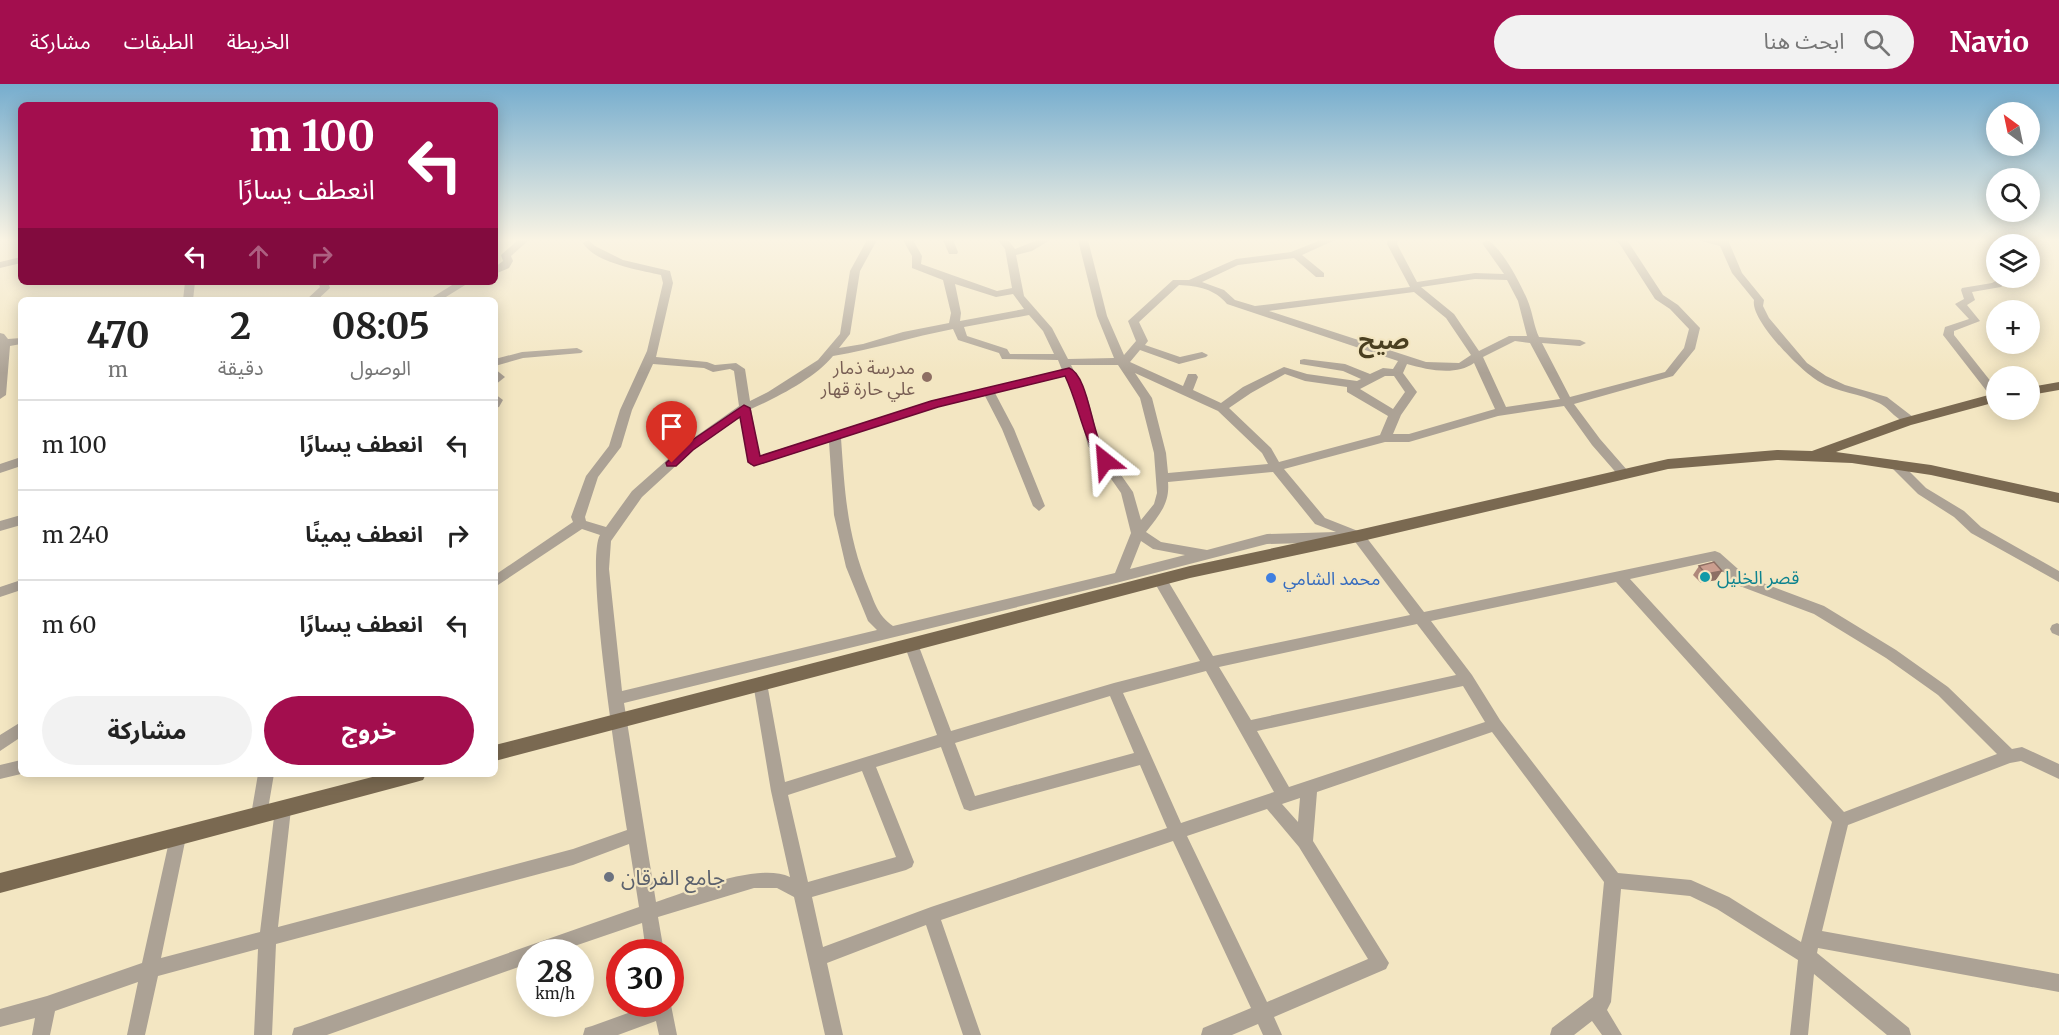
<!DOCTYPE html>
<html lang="ar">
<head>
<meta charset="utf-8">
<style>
	:root { --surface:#fff; --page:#f2f2f2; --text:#222; --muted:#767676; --line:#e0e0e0; --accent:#a30e4e }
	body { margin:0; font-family:Merriweather,"Noto Sans Arabic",serif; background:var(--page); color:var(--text); direction:rtl; height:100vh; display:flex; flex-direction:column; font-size:22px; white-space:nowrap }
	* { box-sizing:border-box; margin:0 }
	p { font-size:20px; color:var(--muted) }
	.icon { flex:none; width:33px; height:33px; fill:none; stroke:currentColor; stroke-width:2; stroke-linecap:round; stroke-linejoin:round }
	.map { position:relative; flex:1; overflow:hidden; direction:ltr }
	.drawer { position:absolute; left:18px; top:213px; width:480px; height:480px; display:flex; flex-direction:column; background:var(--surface); border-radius:9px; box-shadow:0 3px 15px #0003; direction:rtl }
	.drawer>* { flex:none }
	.top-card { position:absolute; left:18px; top:18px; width:480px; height:183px; border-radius:9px; box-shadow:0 3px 15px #0003; direction:rtl; background:#a30e4e; color:#fff; overflow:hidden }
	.needle { width:39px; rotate:327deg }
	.buttons { position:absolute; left:1986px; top:18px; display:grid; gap:12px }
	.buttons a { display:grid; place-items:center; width:54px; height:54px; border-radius:50%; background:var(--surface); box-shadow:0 3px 15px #0003; font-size:30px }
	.speed { position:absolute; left:516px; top:855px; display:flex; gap:12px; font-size:30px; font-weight:700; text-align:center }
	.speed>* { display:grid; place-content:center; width:78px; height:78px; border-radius:50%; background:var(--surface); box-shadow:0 3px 15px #0003; line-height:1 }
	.speed small { font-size:15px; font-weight:400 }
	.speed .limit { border:9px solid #d22; background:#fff; color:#111 }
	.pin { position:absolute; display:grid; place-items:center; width:51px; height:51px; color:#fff; margin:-62px -26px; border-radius:50% 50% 50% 0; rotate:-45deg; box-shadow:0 0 6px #0007 }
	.pin .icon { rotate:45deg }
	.me { position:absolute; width:66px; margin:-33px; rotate:332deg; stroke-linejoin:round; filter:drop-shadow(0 0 4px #0008) }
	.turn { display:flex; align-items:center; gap:21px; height:126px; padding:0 24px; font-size:27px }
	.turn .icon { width:78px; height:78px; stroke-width:2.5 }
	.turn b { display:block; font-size:42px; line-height:51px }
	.lanes { display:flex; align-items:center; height:57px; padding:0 24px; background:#0003; justify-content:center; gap:30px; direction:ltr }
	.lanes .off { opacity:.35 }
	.eta { display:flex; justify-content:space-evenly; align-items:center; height:102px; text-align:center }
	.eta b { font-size:36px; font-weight:700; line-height:42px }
	.button { display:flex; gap:12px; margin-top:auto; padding:12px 24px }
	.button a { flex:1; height:69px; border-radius:36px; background:var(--accent); color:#fff; font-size:24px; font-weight:700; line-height:69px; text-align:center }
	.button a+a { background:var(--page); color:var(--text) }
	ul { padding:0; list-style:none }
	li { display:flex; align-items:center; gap:18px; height:90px; padding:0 24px; border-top:2px solid var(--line) }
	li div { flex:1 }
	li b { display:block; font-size:22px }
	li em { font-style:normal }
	header { display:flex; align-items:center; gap:36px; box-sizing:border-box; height:84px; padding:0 30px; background:var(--accent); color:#fff }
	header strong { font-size:28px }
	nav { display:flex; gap:33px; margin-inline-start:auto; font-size:21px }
	.search { width:420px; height:54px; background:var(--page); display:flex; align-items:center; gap:15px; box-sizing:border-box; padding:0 21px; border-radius:33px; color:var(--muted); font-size:22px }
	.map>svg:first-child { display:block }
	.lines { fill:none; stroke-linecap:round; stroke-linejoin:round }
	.minor { fill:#aca295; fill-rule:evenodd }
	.major { fill:#7a6951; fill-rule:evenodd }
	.wall { fill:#af887b }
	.shaded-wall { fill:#8e6f64 }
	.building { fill:#cb9e8f; stroke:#8e6f64; stroke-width:1.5 }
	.route { fill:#a30e4e; stroke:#6a0933; stroke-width:1.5 }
	.education-dot { fill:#8d6e63; stroke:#f3e6c2; stroke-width:2 }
	.culture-dot { fill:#0f9aa8; stroke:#f3e6c2; stroke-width:2 }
	.shop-dot { fill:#3f7fe0; stroke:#f3e6c2; stroke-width:2 }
	.worship-dot { fill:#6b7280; stroke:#f3e6c2; stroke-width:2 }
	.labels { text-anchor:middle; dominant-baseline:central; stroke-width:4.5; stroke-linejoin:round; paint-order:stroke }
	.education-label { font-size:18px; fill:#785e54; stroke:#f3e6c2; text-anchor:end }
	.culture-label { font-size:18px; fill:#0d838f; stroke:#f3e6c2; text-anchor:start }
	.shop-label { font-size:18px; fill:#366cbe; stroke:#f3e6c2; text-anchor:start }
	.near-worship-label { font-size:21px; fill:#5b616d; stroke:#f3e6c2; text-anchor:start }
	.district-label { font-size:24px; font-weight:bold; fill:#4a3f20; stroke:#f3e6c2 }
</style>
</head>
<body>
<header>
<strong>Navio</strong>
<div class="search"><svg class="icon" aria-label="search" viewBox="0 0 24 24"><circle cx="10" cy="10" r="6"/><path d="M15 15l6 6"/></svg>ابحث هنا</div>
<nav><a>الخريطة</a><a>الطبقات</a><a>مشاركة</a></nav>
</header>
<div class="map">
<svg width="2059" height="951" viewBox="0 0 2059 951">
	<rect width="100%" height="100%" fill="#f3e6c2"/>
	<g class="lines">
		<path class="minor" d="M518 156H529L511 172 513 177 509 184 495 190V183L503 177 501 171Z
			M588 156 595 162 623 176 670 187 673 199 656 273 707 278 715 281 736 279 745 285 750 317 768 308 818 276 840 250 850 187 867 156H877L860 187 850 250 839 264 863 260 903 248 949 239 951 229 943 196 912 184V172L903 156H913L922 172 921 180 997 207 1012 204 1005 165 998 156H1008L1015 165 1038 156H1050L1032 167 1016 171 1024 212 1052 244 1068 275 1114 274 1097 232 1078 156H1088L1107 232 1124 271 1136 257 1128 237 1173 196H1189L1236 175 1291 168 1321 156H1335L1302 171 1324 189V193H1316L1294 174 1238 181 1202 198 1224 206 1235 216 1255 222 1410 203 1387 160 1388 156H1398L1397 160 1417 198 1475 189 1504 190 1482 159 1487 156C1502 163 1523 204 1529 220 1533 231 1534 242 1539 253L1580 256 1586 259 1580 262 1542 259 1570 313 1665 288 1684 264 1689 245 1670 225 1655 215 1619 159 1613 156H1627L1663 211 1678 221 1700 244 1695 265 1673 292 1574 320 1600 355 1627 386 1629 389 1627 392H1619L1592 361 1564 322 1498 332 1409 358H1385L1284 385 1325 434 1363 449 1424 528 1715 467 1720 469 1747 493 1824 522 1896 566 1948 603 2012 665 2022 663 2059 680V695L2021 677 2010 679 1848 741 1822 847 2059 890V908L1818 864 1817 869 1909 944 1911 951H1887L1814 890 1808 951H1790L1798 876 1717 825 1690 812 1621 805 1611 918 1607 926 1622 951H1602L1592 937 1574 951H1550L1552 944 1593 913 1604 798 1492 648 1317 708 1313 757 1389 879 1386 885 1274 933 1282 951H1263L1258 940 1232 951H1201L1203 944 1251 924 1173 757 941 836 981 951H963L926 841 827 879 843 951H825L794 813 777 804H754L658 833 664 868H646L642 839 557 868H530V879L327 951H292L294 944 301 942 639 823 629 760 573 781 276 860 272 951H254L258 865 158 892 145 951H127L138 898 55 927 50 951H32L35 934 0 943V925L47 912 142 879 170 753 172 748 178 746 184 748 186 753 161 874 260 848 275 725 277 720 283 718 289 720 291 725 278 843 573 765 627 746C620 702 584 478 600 451L582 445 495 503V491L573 438 571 433 586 392 609 362 620 326 647 267 663 199 661 191C639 186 595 179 583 159ZM1475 195 1507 196 1518 217 1527 252H1509L1479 267 1454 230 1421 203ZM955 200 996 213 1013 210 1024 225 960 237 961 229ZM1179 201C1198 202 1215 205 1227 220L1398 277 1393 285 1383 284 1370 290 1345 280 1304 275 1300 276V280L1343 287 1361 295 1357 297 1307 290 1284 283 1243 303 1221 319 1193 306 1198 293 1196 290H1188L1183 302 1130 278 1140 266 1179 280 1206 273 1208 271 1202 268 1180 273 1145 261 1148 257 1139 238ZM1414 208 1446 234 1471 271 1459 279 1426 278 1269 227ZM1029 231 1043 247 1054 270H1010L1007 265 967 252 964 243ZM953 245 958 256 999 269 1002 275 1058 276 1062 286 931 317 759 372 751 325C778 313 815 294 833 272 874 265 912 253 953 245ZM1515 257 1530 259 1560 315 1506 323 1483 273ZM1474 279 1495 325 1409 350H1393L1401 331 1417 308 1403 289 1407 280C1428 286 1456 292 1474 279ZM653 280 704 284 713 288 730 285 734 287 739 322 685 360 632 407 606 443 586 437 585 433 598 393 621 363 632 326ZM1071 281H1118L1140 314 1154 369 1157 409 1154 420 1141 436 1133 408 1100 361 1087 312ZM1135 289 1218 327 1262 369 1268 380 1168 389 1166 369 1152 314ZM1285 290 1305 297 1347 303V308L1388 332 1380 351 1279 378 1271 364 1229 324 1251 309ZM1065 292 1075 312 1088 362 1121 409 1131 449 1115 489 893 542C878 531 876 522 869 505 847 452 845 410 841 354L938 323 985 312 1002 345 1033 422 1039 427 1045 422 1014 345 995 309ZM1385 292H1394L1405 308 1393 325 1360 305ZM741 332 750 381H758L829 358 834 431 846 483 868 537 877 546 622 607 609 485 611 457 642 413 693 366ZM1273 388 1315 440 1336 448 1267 450 1207 466 1161 458 1146 448C1159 431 1170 420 1168 398ZM1348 453 1353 455 1410 531 1213 572 1165 492H1155L1153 496 1200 577 1114 599 951 647 918 560 916 556H906L904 560 937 651 785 698 767 599 765 595 760 593 755 595 753 599 771 707 790 793C758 778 690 807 656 818L624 619 1120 498 1267 460 1341 458ZM1141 457 1153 465 1185 471 1130 485ZM1712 477 1737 501 1814 530 1886 574 1938 611 1997 670 1844 728 1630 495ZM1616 498 1832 738 1801 858 1729 813 1691 796 1618 789 1500 636 1472 591 1431 537ZM1417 540 1456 591 1251 636 1219 583ZM1206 587 1274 708 1181 739 1123 609ZM1463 602 1485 638 1289 703 1257 647ZM1110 612 1134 669 975 712 955 659ZM941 663 962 720 964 725 970 727 1140 681 1167 744 931 823 823 863 812 813 906 786 912 783 914 778 876 683ZM862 687 896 773 808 798 788 711ZM1300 714 1298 738 1282 720ZM1267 725 1299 763 1368 875 1267 918 1187 752Z
			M943 156H953L958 168 957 170H949Z
			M1698 156H1728L1742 189 1764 216 1763 222 1769 234 1807 279 1826 292 1845 301 1887 313 1913 333 1915 336 1913 339C1900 342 1890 324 1879 319 1860 309 1837 309 1818 297 1801 287 1750 236 1754 216L1732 189 1720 162Z
			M2028 156H2038L2034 163 2030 164V160H2025Z
			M21 173V179L0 184V178Z
			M2001 194H2012L2001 203 1972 208 1975 216 1967 221 1980 237 1954 247V251L1996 304V315L1992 314 1943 251 1945 243 1969 235 1955 220 1964 215 1961 206 1962 204 1992 199Z
			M185 198H195L193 216H183Z
			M318 198H328L330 204 317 216H306L320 203Z
			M457 198H470L441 216H428Z
			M0 249 4 250 8 255 21 254V260L10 262 6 311 0 315Z
			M577 264 583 267 581 269 523 274 495 282V275L522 268Z
			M495 285 505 293 495 301Z
			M495 310 503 316 499 323 495 324Z
			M21 373V382L0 389V380Z
			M1895 376 1899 377 1926 404 1964 427 1981 443 2059 487V498L1971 449 1954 433 1918 410 1891 383 1889 380 1891 377Z
			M21 431V441L0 447V437Z
			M21 496V506L0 513V503Z
			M2057 539 2059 540V552L2052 549 2050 545 2052 541Z
			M21 638V653L0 667V651Z
			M21 676V690L0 695V681Z
			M258 690H274L267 731 265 736 259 738 253 736 251 731Z
			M670 916 677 951H659L656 937 618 951H583L585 944 592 942 653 920H670Z"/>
		<path class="major" d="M2059 298V306L2030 311V303Z
			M1996 309V318L1911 341 1836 368 1931 381 2059 409V419L1931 391 1852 379 1777 376 1668 385 1358 458 1190 494 495 677V661L1190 482 1358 446 1668 375 1777 366 1812 367 1900 335Z
			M384 690H426L423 696 416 698 0 809V789Z"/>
	</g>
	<path class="wall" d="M1699 482 1716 496 1701 499 1693 491Z"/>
	<path class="shaded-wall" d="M1722 487 1716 496 1701 499 1706 490Z"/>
	<path class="building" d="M1714 478 1722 487 1706 490 1699 482Z"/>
	<linearGradient id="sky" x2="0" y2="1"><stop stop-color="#76adce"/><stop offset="0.54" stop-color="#faf4e4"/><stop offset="1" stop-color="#faf4e4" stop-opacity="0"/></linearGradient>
	<rect width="2059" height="289" fill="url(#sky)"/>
	<path class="route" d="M1069 284C1087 290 1092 345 1101 361 1103 367 1108 372 1111 377L1110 380H1101C1082 353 1079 321 1065 292L938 323 754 382 748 378 740 333 693 366 676 382H667L666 379 685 361 744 321 750 324 760 372 931 317Z"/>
	<circle class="education-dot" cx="927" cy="293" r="6"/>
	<circle class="culture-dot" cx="1705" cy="493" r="6"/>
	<circle class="shop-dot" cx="1271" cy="494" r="6"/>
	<circle class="worship-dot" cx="609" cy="793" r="6"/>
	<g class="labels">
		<g class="education-label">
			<text x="915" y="283">مدرسة ذمار<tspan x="915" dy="21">علي حارة قهار</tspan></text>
		</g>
		<g class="culture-label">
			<text x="1717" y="493">قصر الخليل</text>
		</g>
		<g class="shop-label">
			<text x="1283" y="494">محمد الشامي</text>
		</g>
		<g class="near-worship-label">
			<text x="621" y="793">جامع الفرقان</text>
		</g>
		<g class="district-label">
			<text x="1384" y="256">صيح</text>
		</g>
	</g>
</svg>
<div class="buttons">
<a><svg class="needle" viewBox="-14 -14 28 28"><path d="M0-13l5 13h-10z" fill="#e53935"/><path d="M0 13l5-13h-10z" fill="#767676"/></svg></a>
<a><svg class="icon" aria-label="search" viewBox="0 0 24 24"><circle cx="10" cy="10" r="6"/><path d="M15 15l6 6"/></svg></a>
<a><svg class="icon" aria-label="layers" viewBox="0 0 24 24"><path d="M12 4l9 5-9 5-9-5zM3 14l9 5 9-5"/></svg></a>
<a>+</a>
<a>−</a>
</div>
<div class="speed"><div>28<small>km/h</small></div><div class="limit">30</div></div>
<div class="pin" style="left:672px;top:379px;background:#d93025"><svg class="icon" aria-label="arrive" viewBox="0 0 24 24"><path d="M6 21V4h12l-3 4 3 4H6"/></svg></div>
<svg class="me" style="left:1105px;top:377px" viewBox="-20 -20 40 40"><path d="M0-17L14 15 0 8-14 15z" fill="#a30e4e" stroke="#fff" stroke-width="4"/></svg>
<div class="top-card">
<div class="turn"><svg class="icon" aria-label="left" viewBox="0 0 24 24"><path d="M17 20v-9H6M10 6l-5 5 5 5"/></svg><div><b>100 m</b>انعطف يسارًا</div></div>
<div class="lanes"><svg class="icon" aria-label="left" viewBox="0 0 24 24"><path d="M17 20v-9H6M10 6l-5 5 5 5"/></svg><svg class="icon off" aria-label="ahead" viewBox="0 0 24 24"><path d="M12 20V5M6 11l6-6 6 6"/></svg><svg class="icon off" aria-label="right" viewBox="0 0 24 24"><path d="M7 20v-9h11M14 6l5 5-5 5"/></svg></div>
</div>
<section class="drawer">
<div class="eta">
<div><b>08:05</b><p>الوصول</p></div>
<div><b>2</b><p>دقيقة</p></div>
<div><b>470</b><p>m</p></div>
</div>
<ul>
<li><svg class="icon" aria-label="left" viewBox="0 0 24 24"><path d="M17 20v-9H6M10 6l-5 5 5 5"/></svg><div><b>انعطف يسارًا</b></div><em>100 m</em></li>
<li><svg class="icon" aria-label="right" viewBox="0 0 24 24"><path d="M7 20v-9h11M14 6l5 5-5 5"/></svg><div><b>انعطف يمينًا</b></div><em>240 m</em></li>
<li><svg class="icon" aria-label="left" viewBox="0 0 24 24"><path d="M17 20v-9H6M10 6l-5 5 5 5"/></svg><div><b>انعطف يسارًا</b></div><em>60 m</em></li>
</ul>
<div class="button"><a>خروج</a><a>مشاركة</a></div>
</section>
</div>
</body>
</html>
